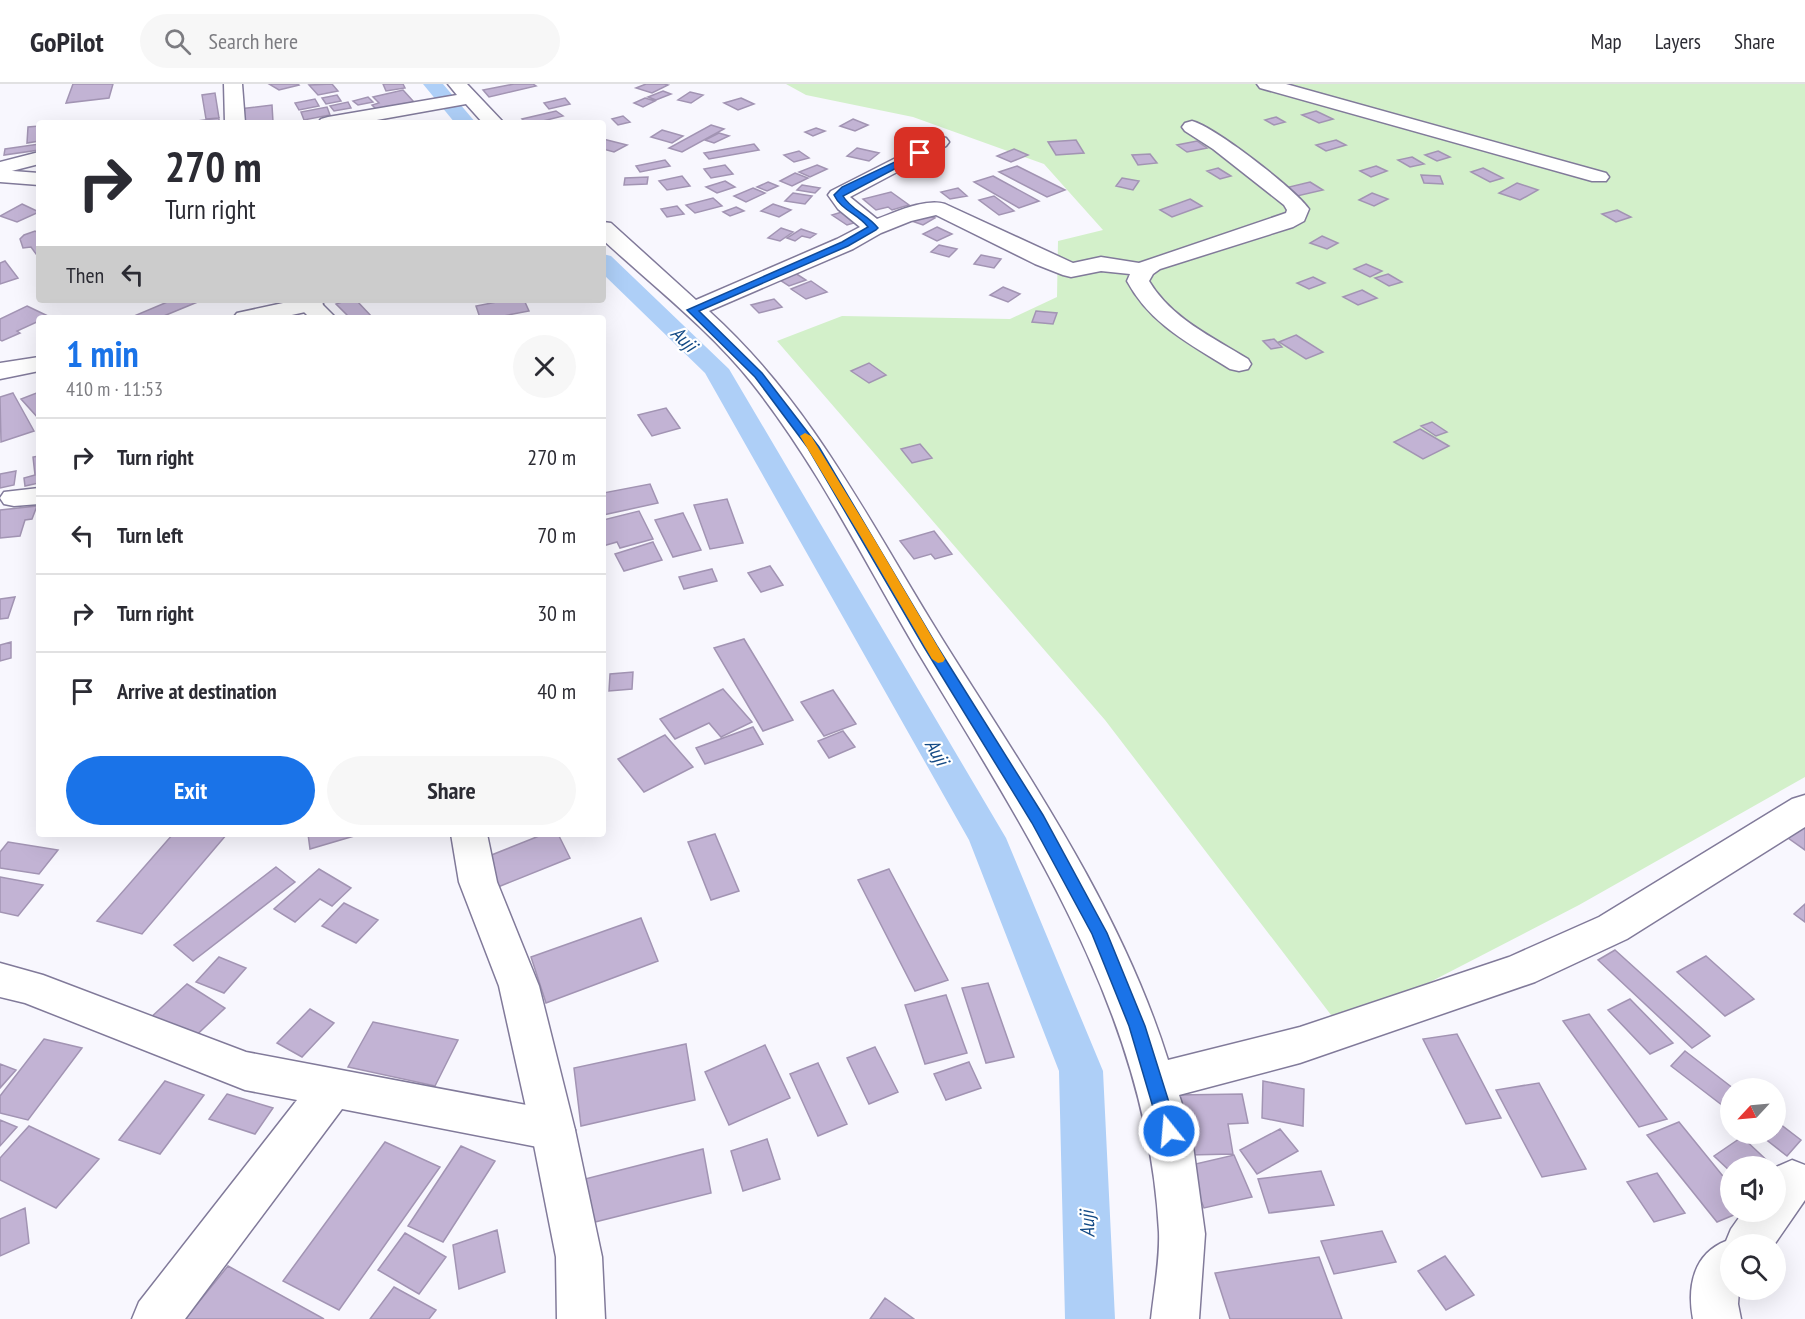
<!DOCTYPE html>
<html lang="en">
<head>
<meta charset="utf-8">
<style>
	:root { --surface:#fff; --page:#f7f7f7; --text:#2b2b33; --muted:#7c7c81; --line:#e1e1e2; --accent:#1a73e8 }
	body { margin:0; font-family:"PT Sans Narrow",sans-serif; background:var(--page); color:var(--text); height:100vh; display:flex; flex-direction:column; font-size:22px; white-space:nowrap }
	* { box-sizing:border-box; margin:0 }
	p { font-size:20px; color:var(--muted) }
	.icon { flex:none; width:33px; height:33px; fill:none; stroke:currentColor; stroke-width:2; stroke-linecap:round; stroke-linejoin:round }
	.map { position:relative; flex:1; overflow:hidden }
	.details { position:absolute; left:36px; top:231px; width:570px; height:522px; display:flex; flex-direction:column; background:var(--surface); border-radius:6px; box-shadow:0 6px 24px #0002 }
	.details>* { flex:none }
	.top-card { position:absolute; left:36px; top:36px; width:570px; height:183px; border-radius:6px; box-shadow:0 6px 24px #0002; background:#fff; color:var(--text); overflow:hidden }
	.needle { width:39px; rotate:244deg }
	.controls { position:absolute; left:1720px; top:994px; display:grid; gap:12px }
	.controls a { display:grid; place-items:center; width:66px; height:66px; border-radius:50%; background:var(--surface); box-shadow:0 6px 24px #0002; font-size:30px }
	.pin { position:absolute; display:grid; place-items:center; width:51px; height:51px; color:#fff; margin:-26px; border-radius:12px; box-shadow:0 3px 9px #0006 }
	.me { position:absolute; width:66px; margin:-33px; rotate:343deg; stroke-linejoin:round; filter:drop-shadow(0 0 4px #0008) }
	.turn { display:flex; align-items:center; gap:21px; height:126px; padding:0 30px; font-size:27px }
	.turn .icon { width:78px; height:78px; stroke-width:2.5 }
	.turn b { display:block; font-size:42px; line-height:51px }
	.then { display:flex; align-items:center; height:57px; padding:0 30px; background:#0003; gap:12px; font-size:22px }
	.round { display:grid; place-items:center; flex:none; width:63px; height:63px; border-radius:32px; background:var(--page) }
	.summary { display:flex; align-items:center; justify-content:space-between; height:102px; padding:0 30px }
	h1 { font-size:36px; font-weight:600; line-height:45px; color:var(--accent) }
	.button { display:flex; gap:12px; margin-top:auto; padding:12px 30px }
	.button a { flex:1; height:69px; border-radius:36px; background:var(--accent); color:#fff; font-size:24px; font-weight:600; line-height:69px; text-align:center }
	.button a+a { background:var(--page); color:var(--text) }
	ul { padding:0; list-style:none }
	li { display:flex; align-items:center; gap:18px; height:78px; padding:0 30px; border-top:2px solid var(--line) }
	li div { flex:1 }
	li b { display:block; font-size:22px }
	li em { font-style:normal }
	header { display:flex; align-items:center; gap:36px; box-sizing:border-box; height:84px; padding:0 30px; background:var(--surface); border-bottom:2px solid var(--line) }
	header strong { font-size:28px }
	nav { display:flex; gap:33px; margin-inline-start:auto; font-size:21px }
	.search { width:420px; height:54px; background:var(--page); display:flex; align-items:center; gap:15px; box-sizing:border-box; padding:0 21px; border-radius:33px; color:var(--muted); font-size:22px }
	.map>svg:first-child { display:block }
	.green { fill:#d3f0ca }
	.lines { fill:none; stroke-linecap:round; stroke-linejoin:round }
	.canal { fill:#aecff7; fill-rule:evenodd }
	.building { fill:#c2b3d4; stroke:#a294b3; stroke-width:1.5 }
	.street-casing { stroke:#817a9a; stroke-width:3 }
	.secondary-casing { stroke:#817a9a; stroke-width:3 }
	.street { fill:#fff; fill-rule:evenodd }
	.secondary { fill:#fff; fill-rule:evenodd }
	.route { fill:#1a73e8; stroke:#114b97; stroke-width:1.5 }
	.slow { fill:#f59e0b }
	.labels { text-anchor:middle; dominant-baseline:central; stroke-width:4.5; stroke-linejoin:round; paint-order:stroke }
	.water-label { font-size:20px; font-style:italic; fill:#144a85; stroke:#fff }
</style>
</head>
<body>
<header>
<strong>GoPilot</strong>
<div class="search"><svg class="icon" aria-label="search" viewBox="0 0 24 24"><circle cx="10" cy="10" r="6"/><path d="M15 15l6 6"/></svg>Search here</div>
<nav><a>Map</a><a>Layers</a><a>Share</a></nav>
</header>
<div class="map">
<svg width="1805" height="1235" viewBox="0 0 1805 1235">
	<rect width="100%" height="100%" fill="#f8f7fe"/>
	<path class="green" d="M786 0H1805V693L1579 821 1341 944 1105 636 777 257 842 232 1010 235 1057 213 1058 157 1103 146 1044 80 913 33 806 11Z"/>
	<g class="lines">
		<path class="canal" d="M423 0H443L476 39H455Z
			M603 170 611 172 729 285 1006 754 1103 987 1115 1235H1065L1059 987 969 756 705 289 603 190Z"/>
	</g>
	<path class="building" d="M73 0H113L109 14 66 19Z
		M269 0H298L299 1 279 6Z
		M332 0 338 7 318 11 309 1Z
		M383 0H403L405 4 386 7Z
		M514 0H533L536 2 489 13 483 6Z
		M646 0H664L668 1 652 9 636 4Z
		M403 6 414 18 377 26 372 21 379 19 373 13Z
		M663 7 671 10 656 16 648 13Z
		M690 8 703 11 691 19 678 16Z
		M215 9 219 34 206 35 202 11Z
		M337 11 341 17 326 20 322 14Z
		M368 13 373 18 358 21 353 17Z
		M565 14 570 20 549 25 544 19Z
		M645 14 655 17 643 23 634 19Z
		M741 14 754 20 738 26 724 19Z
		M315 15 319 22 299 26 295 19Z
		M348 18 351 24 334 27 330 22Z
		M272 21 273 38 240 39 239 25Z
		M327 23 330 31 304 36 301 28Z
		M556 27 563 32 535 39H526L522 35Z
		M1316 27 1333 35 1319 39 1302 31Z
		M623 32 630 38 618 41 612 35Z
		M1276 33 1285 38 1274 41 1265 36Z
		M219 34V39H182Z
		M853 35 868 41 855 47 840 42Z
		M711 41 724 45 682 68 669 64Z
		M39 42V57L27 59 28 43Z
		M816 44 825 47 813 52 805 48Z
		M662 46 683 52 672 59 651 53Z
		M719 49 729 52 714 59 705 56Z
		M603 55 627 61 614 68 603 65Z
		M1076 56 1084 69 1056 71 1048 58Z
		M1336 56 1346 61 1326 67 1316 61Z
		M1197 57 1207 64 1187 68 1177 61Z
		M39 60V66L4 71 5 65Z
		M754 60 759 66 709 75 704 69Z
		M857 64 879 69 869 77 847 72Z
		M1014 65 1028 71 1011 78 997 72Z
		M799 67 809 74 794 78 784 71Z
		M1438 67 1450 73 1437 77 1425 71Z
		M1150 70 1157 79 1138 81 1132 71Z
		M1412 73 1424 80 1410 83 1398 76Z
		M665 76 670 82 640 88 636 82Z
		M725 81 733 90 711 94 704 85Z
		M817 81 827 85 810 93 799 88Z
		M1017 82 1065 106 1047 113 999 88Z
		M1376 82 1387 87 1371 93 1360 87Z
		M1218 84 1231 92 1220 95 1207 87Z
		M1483 84 1503 94 1490 98 1471 88Z
		M795 89 808 94 792 102 780 97Z
		M1421 91 1440 92 1443 100 1424 99Z
		M682 92 690 102 667 106 659 97Z
		M993 92 1039 117 1019 124 974 98Z
		M648 93 647 100 624 101 625 94Z
		M1122 94 1139 97 1133 106 1116 102Z
		M725 97 735 103 717 109 706 103Z
		M768 98 778 102 767 107 757 103Z
		M1310 98 1323 106 1297 112 1285 104Z
		M1517 99 1538 106 1520 116 1499 109Z
		M802 101 820 104 815 109 797 106Z
		M753 104 765 109 746 118 734 112Z
		M958 104 967 112 950 115 941 108Z
		M891 108 909 121 892 126 888 123 876 126 863 115Z
		M793 109 812 112 805 120 785 117Z
		M1372 109 1388 115 1374 122 1359 116Z
		M994 112 1014 127 999 131 979 116Z
		M713 114 722 122 695 129 686 121Z
		M1190 115 1202 122 1172 133 1160 126Z
		M22 120 39 128 17 138 0 132Z
		M773 120 791 126 779 133 761 127Z
		M677 122 684 130 667 133 661 125Z
		M736 123 744 127 730 132 723 128Z
		M848 126 864 136 847 141 832 131Z
		M1617 126 1631 133 1616 138 1602 130Z
		M922 129 935 134 923 141 909 136Z
		M937 143 952 150 937 157 923 150Z
		M781 144 793 148 780 157 768 154Z
		M801 145 816 150 810 154 802 152 795 157 787 154Z
		M35 147 39 150V174L31 163 23 164 20 155 24 151Z
		M1322 152 1338 159 1327 165 1310 159Z
		M939 161 957 165 949 173 931 168Z
		M981 171 1001 175 994 184 974 180Z
		M5 177 18 194 0 200V179Z
		M1366 180 1382 187 1370 193 1354 185Z
		M792 187 806 196 789 202 775 193Z
		M1388 190 1402 198 1389 202 1375 194Z
		M1313 193 1325 199 1309 205 1297 199Z
		M811 197 827 208 806 215 791 205Z
		M1003 203 1020 210 1008 218 990 211Z
		M1362 206 1377 214 1358 221 1343 213Z
		M774 215 782 223 759 229 751 221Z
		M172 216 200 217 159 234H138L134 232Z
		M348 216H356L373 234H350L336 220Z
		M507 216H524L529 227 493 234H480L476 222Z
		M27 222 48 232 39 234V237L17 247 20 249 2 257 0 256V235Z
		M1036 227 1057 229 1053 240 1032 238Z
		M1296 251 1323 268 1306 275 1279 258Z
		M1274 255 1282 263 1271 265 1263 257Z
		M869 279 886 291 869 299 851 287Z
		M39 308V335L21 315Z
		M13 309 34 347 1 358 0 313Z
		M666 324 680 344 652 352 638 331Z
		M1432 338 1447 348 1436 352 1421 342Z
		M1420 345 1449 362 1423 375 1394 358Z
		M920 360 932 374 912 379 901 365Z
		M39 372V399L25 402 24 394 35 391 33 373Z
		M16 387 14 401 0 404V390Z
		M650 400 658 419 603 431V409Z
		M727 415 743 459 710 465 694 421Z
		M37 422 32 435 25 436 20 452 0 454V426Z
		M639 427 653 455 620 464 617 458 603 462V436Z
		M683 429 701 466 673 473 655 436Z
		M934 447 952 470 935 475 931 470 914 475 900 457Z
		M653 458 662 476 624 487 615 470Z
		M770 482 783 501 761 508 748 489Z
		M712 485 717 497 684 505 679 493Z
		M15 513 8 534 0 535V515Z
		M744 555 793 636 763 647 714 564Z
		M11 558V574L0 577V561Z
		M633 588 632 605 609 607 610 590Z
		M723 605 752 638 721 653 709 639 675 655 660 635Z
		M833 606 856 640 824 652 801 618Z
		M753 643 763 660 705 680 696 664Z
		M843 647 855 663 829 674 818 657Z
		M665 651 693 683 644 708 618 675Z
		M1805 741V766L1788 754Z
		M173 750H227L142 850 97 837Z
		M308 750H361L310 765Z
		M544 750H558L570 774 498 803 484 774Z
		M715 750 739 807 711 816 688 758Z
		M8 758 58 766 39 790 0 784V768Z
		M276 783 295 798 193 877 174 861Z
		M319 785 351 804 332 822 320 815 295 838 274 825Z
		M889 785 948 896 915 907 858 796Z
		M0 793 43 801 18 832 0 828Z
		M344 819 378 836 356 859 322 842Z
		M1805 820V838L1794 830Z
		M641 834 658 877 546 919 531 873Z
		M1615 866 1710 952 1692 964 1598 876Z
		M1706 872 1754 915 1725 932 1677 888Z
		M219 873 246 884 224 909 196 898Z
		M988 899 1014 973 986 979 962 904Z
		M187 900 225 924 186 961 148 936Z
		M946 911 967 969 925 980 905 921Z
		M1630 915 1673 959 1650 970 1608 926Z
		M310 925 334 939 302 973 277 959Z
		M1589 930 1667 1035 1639 1043 1563 937Z
		M373 938 458 956 435 1002 348 983Z
		M1457 950 1501 1034 1466 1040 1423 955Z
		M44 955 82 964 28 1036 0 1029V1012Z
		M686 960 695 1016 581 1042 574 984Z
		M765 961 790 1014 729 1041 705 988Z
		M875 963 898 1008 869 1020 847 974Z
		M1685 967 1734 1005H1731V1028L1671 982Z
		M969 978 981 1004 946 1016 934 990Z
		M818 979 847 1040 818 1052 790 990Z
		M0 980 16 986 0 1004Z
		M165 997 204 1011 160 1070 119 1056Z
		M1263 997 1304 1005 1303 1042 1262 1034Z
		M1539 999 1586 1085 1542 1093 1496 1006Z
		M227 1010 273 1024 255 1050 209 1035Z
		M1242 1010 1248 1039 1228 1040 1233 1070 1188 1071 1177 1011Z
		M0 1036 17 1043 0 1062Z
		M1776 1037 1801 1056 1787 1072 1759 1050H1776Z
		M1679 1038 1731 1102V1128H1741L1717 1138 1647 1051Z
		M29 1042 99 1075 56 1124 0 1096V1074Z
		M1280 1045 1298 1067 1257 1090 1240 1066Z
		M1742 1053 1774 1083H1731V1088L1714 1072Z
		M767 1055 780 1095 743 1107 731 1067Z
		M385 1058 440 1083 339 1226 283 1197Z
		M461 1062 495 1077 443 1158 408 1142Z
		M703 1065 711 1109 591 1139 585 1095Z
		M1234 1071 1252 1113 1204 1124 1187 1082Z
		M1321 1087 1334 1121 1269 1129 1258 1095Z
		M1657 1089 1685 1129 1654 1138 1627 1098Z
		M25 1124 29 1159 0 1172V1135Z
		M497 1146 505 1188 459 1205 453 1161Z
		M1382 1147 1396 1178 1334 1190 1321 1157Z
		M405 1149 446 1173 419 1210 378 1186Z
		M1445 1172 1474 1211 1446 1226 1418 1187Z
		M1319 1173 1342 1235H1230L1215 1189Z
		M228 1182 324 1235H185Z
		M394 1203 436 1226 429 1235H370Z
		M885 1214 914 1235H870Z"/>
	<g class="lines">
		<g class="street-casing">
			<path id="street" d="M224 0H242L245 39H225Z
				M448 0H467L504 39H483L466 20 360 39H318L321 35 328 33 457 11Z
				M1257 0H1286L1606 89 1609 93 1606 97H1592L1260 4Z
				M1192 37C1215 43 1295 105 1309 125L1304 137 1293 143 1160 185 1153 190 1149 197C1171 234 1212 253 1248 275L1251 280 1248 285 1239 287 1230 285C1190 260 1150 240 1127 197L1130 190 1101 187 1071 193 1063 191 1035 180 936 131 911 137 881 149 853 165 709 227C814 322 870 440 944 558 1028 692 1120 823 1168 976L1300 943 1509 873 1599 833 1792 715 1805 711V743L1627 855 1535 898 1300 979 1179 1011 1191 1047 1205 1150 1199 1235H1151C1154 1207 1160 1176 1159 1148 1148 928 1025 747 916 565 863 475 817 381 752 299 711 247 652 201 603 156V138L611 139 696 216 837 155 860 143 838 125 828 111 831 107 939 52 946 54 949 58 946 62 850 113 877 135C896 128 925 114 945 120L1073 179 1101 173 1139 179 1286 129 1287 126 1284 121 1213 65 1185 47 1182 43 1185 39Z
				M39 68V80L0 90V78Z
				M297 216H320L323 220 319 225 278 234H233L237 229Z
				M39 273V287L0 295V279Z
				M39 404V420L14 422 4 420 0 414 4 408Z
				M0 879 43 891 246 968 553 1026 568 1032 575 1046 568 1060 553 1066 342 1025 185 1235H132L139 1218 297 1016 245 1006 25 919 0 913Z
				M1792 1076 1805 1081V1116L1774 1161H1731V1206H1739L1738 1220 1741 1235H1693C1687 1203 1693 1170 1726 1157L1731 1145 1743 1128H1776V1083Z"/>
		</g>
		<g class="secondary-casing">
			<path id="secondary" d="M0 86 39 89V101L0 98Z
				M292 216H318L336 234H310Z
				M451 750H487L497 798 539 902 575 1046 602 1173 605 1235H557L556 1173 531 1046 499 902 459 798Z"/>
		</g>
		<use href="#street" class="street"/>
		<use href="#secondary" class="secondary"/>
	</g>
	<path class="route" d="M920 66 923 67V70L843 112C850 125 868 131 878 144L876 146 848 162 699 227 762 289 819 363 937 562 1043 731 1107 849 1145 942 1178 1047 1175 1053 1169 1055 1163 1053 1160 1047 1129 942 1092 850 1032 739 924 563 808 364 755 293 687 226 842 158 868 143C858 130 841 126 834 111L842 103Z"/>
	<path class="slow" d="M805 349 811 352 873 453 945 575 943 578 938 579 932 575 861 453 800 352Z"/>
	<g class="labels">
		<g class="water-label">
			<text transform="translate(684 255) rotate(44)">Auji</text>
			<text transform="translate(937 668) rotate(60)">Auji</text>
			<text transform="translate(1087 1140) rotate(-92)">Auji</text>
		</g>
	</g>
</svg>
<div class="controls">
<a><svg class="needle" viewBox="-14 -14 28 28"><path d="M0-13l5 13h-10z" fill="#e53935"/><path d="M0 13l5-13h-10z" fill="#7c7c81"/></svg></a>
<a><svg class="icon" aria-label="sound" viewBox="0 0 24 24"><path d="M4 9h4l5-4v14l-5-4H4zM17 9q2 3 0 6"/></svg></a>
<a><svg class="icon" aria-label="search" viewBox="0 0 24 24"><circle cx="10" cy="10" r="6"/><path d="M15 15l6 6"/></svg></a>
</div>
<div class="pin" style="left:920px;top:69px;background:#d93025"><svg class="icon" aria-label="arrive" viewBox="0 0 24 24"><path d="M6 21V4h12l-3 4 3 4H6"/></svg></div>
<svg class="me" style="left:1169px;top:1047px" viewBox="-20 -20 40 40"><circle r="17" fill="#1a73e8" stroke="#fff" stroke-width="3"/><path d="M0-11L8 9 0 5-8 9z" fill="#fff"/></svg>
<div class="top-card">
<div class="turn"><svg class="icon" aria-label="right" viewBox="0 0 24 24"><path d="M7 20v-9h11M14 6l5 5-5 5"/></svg><div><b>270 m</b>Turn right</div></div>
<div class="then">Then<svg class="icon" aria-label="left" viewBox="0 0 24 24"><path d="M17 20v-9H6M10 6l-5 5 5 5"/></svg></div>
</div>
<section class="details">
<div class="summary"><div><h1>1 min</h1><p>410 m · 11:53</p></div><a class="round"><svg class="icon" aria-label="close" viewBox="0 0 24 24"><path d="M6 6l12 12M18 6L6 18"/></svg></a></div>
<ul>
<li><svg class="icon" aria-label="right" viewBox="0 0 24 24"><path d="M7 20v-9h11M14 6l5 5-5 5"/></svg><div><b>Turn right</b></div><em>270 m</em></li>
<li><svg class="icon" aria-label="left" viewBox="0 0 24 24"><path d="M17 20v-9H6M10 6l-5 5 5 5"/></svg><div><b>Turn left</b></div><em>70 m</em></li>
<li><svg class="icon" aria-label="right" viewBox="0 0 24 24"><path d="M7 20v-9h11M14 6l5 5-5 5"/></svg><div><b>Turn right</b></div><em>30 m</em></li>
<li><svg class="icon" aria-label="arrive" viewBox="0 0 24 24"><path d="M6 21V4h12l-3 4 3 4H6"/></svg><div><b>Arrive at destination</b></div><em>40 m</em></li>
</ul>
<div class="button"><a>Exit</a><a>Share</a></div>
</section>
</div>
</body>
</html>
